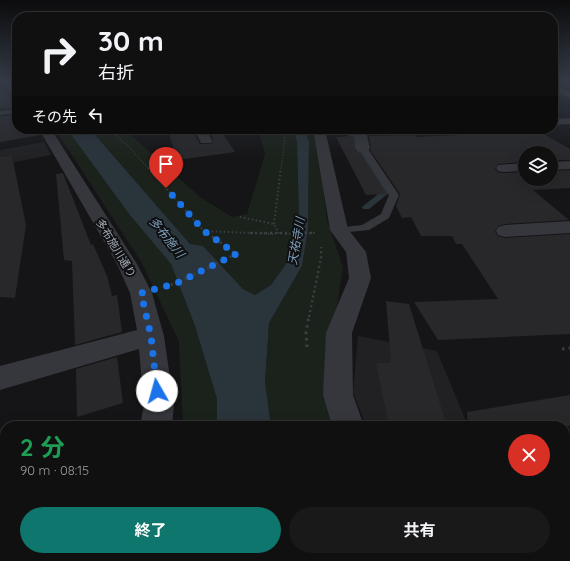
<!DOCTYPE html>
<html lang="ja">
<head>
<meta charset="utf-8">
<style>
	:root { --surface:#101011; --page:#19191a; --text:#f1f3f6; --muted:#9c9d9f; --line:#303031; --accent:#0f766e }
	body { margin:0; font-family:Quicksand,"Noto Sans JP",sans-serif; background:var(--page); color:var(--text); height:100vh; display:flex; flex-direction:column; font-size:15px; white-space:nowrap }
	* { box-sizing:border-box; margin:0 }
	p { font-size:13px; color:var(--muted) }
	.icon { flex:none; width:22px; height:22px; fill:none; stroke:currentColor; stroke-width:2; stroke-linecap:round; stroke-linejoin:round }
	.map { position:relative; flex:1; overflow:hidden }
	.panel { position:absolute; left:0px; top:421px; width:570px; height:140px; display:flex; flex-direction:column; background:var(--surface); border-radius:16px 16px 0 0; box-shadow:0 4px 16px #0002,0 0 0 1px var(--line) }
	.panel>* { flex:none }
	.banner { position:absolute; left:12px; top:12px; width:546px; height:122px; border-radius:16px; box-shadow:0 4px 16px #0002,0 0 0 1px var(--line); background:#101011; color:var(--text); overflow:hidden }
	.controls { position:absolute; left:518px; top:146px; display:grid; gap:8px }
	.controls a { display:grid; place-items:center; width:40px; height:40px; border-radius:50%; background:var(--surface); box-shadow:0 4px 16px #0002,0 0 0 1px var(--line); font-size:20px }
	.pin { position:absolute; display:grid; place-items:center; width:34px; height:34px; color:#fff; margin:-41px -17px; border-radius:50% 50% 50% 0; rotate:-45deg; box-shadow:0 0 4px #0007 }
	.pin .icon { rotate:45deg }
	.me { position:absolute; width:44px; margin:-22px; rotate:353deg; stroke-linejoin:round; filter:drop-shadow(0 0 3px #0008) }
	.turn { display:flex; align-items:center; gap:14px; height:84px; padding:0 20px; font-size:18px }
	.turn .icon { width:52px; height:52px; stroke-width:2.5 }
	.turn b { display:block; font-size:28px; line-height:34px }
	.then { display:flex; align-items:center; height:38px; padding:0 20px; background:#0003; gap:8px; font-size:15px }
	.round { display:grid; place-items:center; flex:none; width:42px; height:42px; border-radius:21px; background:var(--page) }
	.summary { display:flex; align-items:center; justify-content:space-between; height:68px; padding:0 20px }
	h1 { font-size:24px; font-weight:700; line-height:30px; color:#1e9e55 }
	.button { display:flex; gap:8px; margin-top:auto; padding:8px 20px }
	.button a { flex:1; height:46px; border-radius:24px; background:var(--accent); color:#fff; font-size:16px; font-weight:700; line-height:46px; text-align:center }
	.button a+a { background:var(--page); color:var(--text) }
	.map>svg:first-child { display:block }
	.built { fill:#212124 }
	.green { fill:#1b221b }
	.water { fill:#2a343b }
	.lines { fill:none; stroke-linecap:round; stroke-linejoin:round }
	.stream { fill:#2a343b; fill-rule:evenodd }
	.building { fill:#28282b }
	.path-far4 { stroke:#3b3e43; stroke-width:1.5; stroke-dasharray:1 2; stroke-linecap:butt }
	.path-far3 { stroke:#3b3e43; stroke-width:2; stroke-dasharray:1.5 2.5; stroke-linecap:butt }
	.path-far2 { stroke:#3b3e43; stroke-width:2.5; stroke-dasharray:2 3; stroke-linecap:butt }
	.path-far1 { stroke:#3b3e43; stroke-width:3; stroke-dasharray:2.5 4; stroke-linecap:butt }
	.path { stroke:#3b3e43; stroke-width:4; stroke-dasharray:3 5; stroke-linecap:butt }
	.lane { fill:#36373c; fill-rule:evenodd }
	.street { fill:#36373c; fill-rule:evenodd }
	.route { stroke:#1a73e8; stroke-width:7; stroke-dasharray:0 12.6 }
	.labels { text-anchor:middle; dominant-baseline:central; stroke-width:4; stroke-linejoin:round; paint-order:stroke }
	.street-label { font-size:11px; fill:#a6acb8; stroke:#101012 }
	.water-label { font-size:12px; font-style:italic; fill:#7b9bb5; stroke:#101012 }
</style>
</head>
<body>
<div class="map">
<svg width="570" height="561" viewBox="0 0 570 561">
	<rect width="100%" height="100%" fill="#151517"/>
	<path class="built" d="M44 142 51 155 0 165V150Z
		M358 336 437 351 468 426H366L353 392Z"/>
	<path class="green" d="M55 129H67L70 133 129 214 171 264 195 326 217 399V426H183L179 342 142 263Z
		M90 129H124L200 197 232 217 247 214 265 154 259 132 261 129H293L297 142 299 218 288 261 271 285 255 295 243 289 203 246 190 244Z
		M305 129H313L317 135 327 221 343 267 323 396 332 426H271L265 382 269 323 302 266 308 230 309 142Z
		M174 556H216V561H174Z
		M289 556H372L373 561H290Z"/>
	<path class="water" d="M67 129H90L190 244 203 246 243 289 255 295 271 285 288 261 299 218 297 142 293 129H305L309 142 308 230 302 266 269 323 265 382 271 426H217V399L195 326 171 264 129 214Z
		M216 556H289L290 561H216Z"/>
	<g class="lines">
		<path class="stream" d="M345 129H351L360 147 390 192 369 209H363L362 207 382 191 354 147Z"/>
	</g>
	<path class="building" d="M0 84 17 106V108L0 109Z
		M17 115V129H35L40 135 0 142V116Z
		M208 129H220L235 152 177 160 169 134 193 131 200 144H211L213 139Z
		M538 131 570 149V160H551V153H525V162L498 164 495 169 498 172 503 173 525 172V179H551V171L570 170V188L533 190 569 220 505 224 498 226 495 232 498 236 505 238 570 234V334L438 340 414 302 498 299 462 244H456L452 236H421L411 217 402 218 396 206 400 194 370 150 371 148 369 136 414 135 417 137Z
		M353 136 355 149 357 152H360L387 194 366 195 336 137Z
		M12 156 26 225 15 298 0 297V157Z
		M63 173 91 245 93 244 107 276 112 296 117 295 122 332 75 345 72 261 64 260 56 174Z
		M386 301 409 304 447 426H389L376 363H391Z
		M117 357 123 403 77 417 76 369Z
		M570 395V426H468L467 412Z"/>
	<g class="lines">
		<path class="path-far4" d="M109 129 128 146 149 169
			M280 129 285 138 281 169"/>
		<path class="path-far3" d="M148 168 204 231 275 234
			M240 217 274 224 279 234
			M274 224 281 168
			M205 231 209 234
			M285 234 315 233"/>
		<path class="path-far2" d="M250 233H315
			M166 286 177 283 236 254 207 233
			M309 317 321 258V247"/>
		<path class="path-far1" d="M307 347 306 332 309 316
			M562 349 570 348"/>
		<path class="path" d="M344 556 346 561"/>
		<path class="lane" d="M17 109V113L0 115V111Z
			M360 146H366L399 195 389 218 369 230 339 233 335 232 333 230 335 228 362 225 381 214 389 195 359 148Z"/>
		<path class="street" d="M0 80H8L17 90V99L13 98Z
			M553 84 570 91V98L553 91Z
			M570 118V124L553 125V119Z
			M39 129H51L137 264 152 293 164 336 174 405 172 426H140L144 405 139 349 0 390V366L137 330 130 293 117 264Z
			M194 129H206L212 140 211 143H201Z
			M311 129H323L326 134 348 229 366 252 371 278 352 333 353 395 364 426H332L323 395 326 333 349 278 346 252 330 230 314 134Z
			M356 129H424L422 132 418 133 367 135 370 148 368 151H358L356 148 354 132Z
			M570 161V169L551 170V162Z
			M525 163V171L503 172 498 171 496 168 498 165Z
			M570 221V233L505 237 498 235 496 231 498 227 505 225Z
			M565 534H570V561H548L546 556H565Z
			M118 556H158L157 561H117Z
			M369 556H416L418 561H371Z
			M455 556H535L533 561H453Z"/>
	</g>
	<linearGradient id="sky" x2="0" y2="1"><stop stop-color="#0c0c0d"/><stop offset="0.51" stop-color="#353b47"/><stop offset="1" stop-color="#353b47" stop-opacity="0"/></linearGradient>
	<rect width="570" height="158" fill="url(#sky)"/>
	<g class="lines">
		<path class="route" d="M157 391 151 336 141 293 177 283 236 254 204 231 166 188"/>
	</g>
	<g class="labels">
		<g class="street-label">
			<text transform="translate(116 248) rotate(59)">多布施川通り</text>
		</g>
		<g class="water-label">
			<text transform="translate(167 237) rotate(51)">多布施川</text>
			<text transform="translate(296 241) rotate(-80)">天祐寺川</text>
		</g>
	</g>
</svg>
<div class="controls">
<a><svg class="icon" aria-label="layers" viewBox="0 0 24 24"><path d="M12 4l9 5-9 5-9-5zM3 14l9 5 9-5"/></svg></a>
</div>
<div class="pin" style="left:166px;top:188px;background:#d93025"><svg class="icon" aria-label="arrive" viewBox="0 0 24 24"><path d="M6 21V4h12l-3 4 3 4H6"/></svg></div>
<svg class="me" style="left:157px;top:391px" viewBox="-20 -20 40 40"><circle r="19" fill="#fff"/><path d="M0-13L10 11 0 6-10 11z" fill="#1a73e8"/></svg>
<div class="banner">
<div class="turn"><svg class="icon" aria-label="right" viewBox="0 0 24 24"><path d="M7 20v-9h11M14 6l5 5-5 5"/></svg><div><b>30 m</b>右折</div></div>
<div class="then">その先<svg class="icon" aria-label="left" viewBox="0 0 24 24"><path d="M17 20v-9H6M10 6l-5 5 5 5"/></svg></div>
</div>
<section class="panel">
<div class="summary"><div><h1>2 分</h1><p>90 m · 08:15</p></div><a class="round" style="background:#d93025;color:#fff"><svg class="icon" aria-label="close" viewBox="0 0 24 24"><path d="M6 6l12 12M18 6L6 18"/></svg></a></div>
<div class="button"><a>終了</a><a>共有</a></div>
</section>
</div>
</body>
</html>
